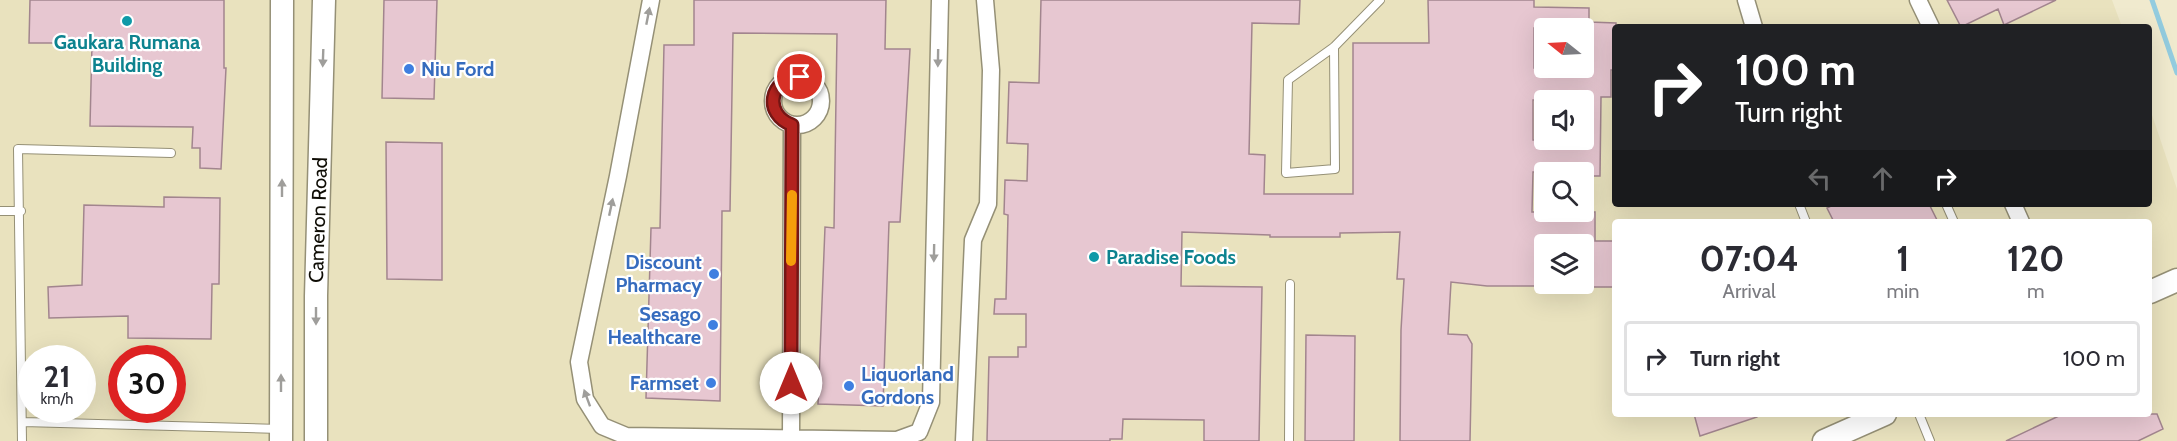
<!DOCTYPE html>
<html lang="en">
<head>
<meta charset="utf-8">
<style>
	:root { --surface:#fff; --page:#f7f7f7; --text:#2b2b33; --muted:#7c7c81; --line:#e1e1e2 }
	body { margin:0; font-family:Cabin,sans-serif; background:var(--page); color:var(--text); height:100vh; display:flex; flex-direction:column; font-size:22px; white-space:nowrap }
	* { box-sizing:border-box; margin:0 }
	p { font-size:20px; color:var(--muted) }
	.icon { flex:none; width:33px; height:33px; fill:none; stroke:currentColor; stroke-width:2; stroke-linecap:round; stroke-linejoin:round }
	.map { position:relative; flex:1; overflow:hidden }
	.panel { position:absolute; left:1612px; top:219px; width:540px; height:198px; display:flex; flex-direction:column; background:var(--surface); border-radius:6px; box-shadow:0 6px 24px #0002 }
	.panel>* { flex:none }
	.hud { position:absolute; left:1612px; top:24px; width:540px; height:183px; border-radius:6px; box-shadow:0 6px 24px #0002; background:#202124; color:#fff; overflow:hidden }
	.needle { width:39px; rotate:288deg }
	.buttons { position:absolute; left:1534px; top:18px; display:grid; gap:12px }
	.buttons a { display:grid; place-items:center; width:60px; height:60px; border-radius:6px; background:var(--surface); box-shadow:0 6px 24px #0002; font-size:30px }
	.speed { position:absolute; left:18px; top:345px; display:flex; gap:12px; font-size:30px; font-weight:700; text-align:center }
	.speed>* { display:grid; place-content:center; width:78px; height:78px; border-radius:50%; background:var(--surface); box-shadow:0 6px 24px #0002; line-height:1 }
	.speed small { font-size:15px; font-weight:400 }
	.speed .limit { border:9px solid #d22; background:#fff; color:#111 }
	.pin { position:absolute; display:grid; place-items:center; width:51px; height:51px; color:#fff; margin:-26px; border:3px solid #fff; border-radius:50%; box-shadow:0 2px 6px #0007 }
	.me { position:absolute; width:66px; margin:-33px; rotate:0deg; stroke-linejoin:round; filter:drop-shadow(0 0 4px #0008) }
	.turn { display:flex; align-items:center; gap:21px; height:126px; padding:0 24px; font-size:27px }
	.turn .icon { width:78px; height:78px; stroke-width:2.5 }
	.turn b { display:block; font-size:42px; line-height:51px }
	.lanes { display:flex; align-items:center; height:57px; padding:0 24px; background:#0003; justify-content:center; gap:30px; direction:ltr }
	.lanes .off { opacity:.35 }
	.eta { display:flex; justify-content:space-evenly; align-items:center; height:102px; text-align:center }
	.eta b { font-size:36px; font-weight:800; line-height:42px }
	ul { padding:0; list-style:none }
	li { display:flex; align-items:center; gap:18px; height:75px; margin:0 12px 9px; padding:0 12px; border:3px solid var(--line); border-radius:6px }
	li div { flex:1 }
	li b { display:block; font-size:22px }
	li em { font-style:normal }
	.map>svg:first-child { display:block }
	.built { fill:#e9e2be; fill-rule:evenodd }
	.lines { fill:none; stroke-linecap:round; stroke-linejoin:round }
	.stream { stroke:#93ccdf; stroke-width:5 }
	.building { fill:#e7c7d1; stroke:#a2858e; stroke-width:1.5; fill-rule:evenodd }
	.lane-casing { stroke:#959076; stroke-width:10 }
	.street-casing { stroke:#959076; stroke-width:19 }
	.secondary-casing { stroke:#959076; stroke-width:25 }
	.lane { stroke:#fff; stroke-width:8 }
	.street { stroke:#fff; stroke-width:16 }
	.secondary { stroke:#fff; stroke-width:22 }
	.oneway { fill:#9f9e9b }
	.route-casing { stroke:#741614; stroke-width:15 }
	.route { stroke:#b2221e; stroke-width:10 }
	.slow { stroke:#f59e0b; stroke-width:10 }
	.culture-dot { fill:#0f9aa8; stroke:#fff; stroke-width:2 }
	.shop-dot { fill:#3f7fe0; stroke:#fff; stroke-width:2 }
	.labels { text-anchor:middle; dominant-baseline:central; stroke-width:4.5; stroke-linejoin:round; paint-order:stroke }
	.culture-label { font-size:20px; font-weight:bold; fill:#0d838f; stroke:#fff }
	.shop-label { font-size:20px; font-weight:bold; fill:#366cbe; stroke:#fff; text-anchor:end }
	.street-label { font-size:20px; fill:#0f0d05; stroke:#fff }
</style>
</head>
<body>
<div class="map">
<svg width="2177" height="441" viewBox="0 0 2177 441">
	<rect width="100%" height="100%" fill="#f0eace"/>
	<path class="built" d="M0 0H2112L2122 27H1616V204H2150V109L2177 189V441H0ZM1545 28H1584V68H1545ZM1545 100H1584V140H1545ZM1545 172H1584V212H1545ZM1616 222H2150V414H1616ZM1545 244H1584V284H1545ZM32 358H82V410H32ZM122 358H172V410H122Z"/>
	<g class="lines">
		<path class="stream" d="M2152 0 2177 73"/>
	</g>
	<path class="building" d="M30 0H224V68H226L221 169 200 168V148H192L193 127 90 126 92 43H29Z
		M384 0H437L434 99 382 98Z
		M694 0H886L885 49H910L900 222H889L883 406 818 404 825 227 834 228 837 34 733 33 730 211H722L720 401 646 398 651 228H660L664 45H694Z
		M1041 0H1300L1299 24 1252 23 1249 154 1265 155 1264 194H1353V43H1429L1428 0H1534V7L1589 8V22L1616 23V70H1611V97H1601L1600 176H1584V172H1533L1532 212H1595V241H1616V287H1584V244H1545V286H1487L1451 282 1448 334 1467 335 1472 344 1470 441H1400L1401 330 1404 279H1397L1400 232 1340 233V237H1270V235L1182 232 1181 286 1262 287 1259 441H1204V420L1123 419 1122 439H1110V441H987L989 357H1018V347H1026V314H994L995 299H1006L1008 215 1004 214 1005 180 1027 181 1028 144 1007 143 1009 82 1039 83ZM1534 28H1584V68H1534ZM1533 100H1584V140H1533Z
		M1947 0H2056L2004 25 1998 9 1961 27Z
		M386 142 442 143V280L387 279Z
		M164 197 220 198 219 284H212L211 339 128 338V316L49 318 48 287 82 285 84 205 164 207Z
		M1835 204H1929L1938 222H1834L1827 208Z
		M1306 335 1355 336 1354 441H1305Z
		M1694 414H1757V417L1700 436Z
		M2063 414H2157L2163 429 2138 441H2006Z"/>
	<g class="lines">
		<g class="lane-casing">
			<path id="lane" d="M1334 47 1335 169 1286 173 1288 80 1334 47 1380 0
				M1799 204 1806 222
				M1946 204 1954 222
				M0 211H21
				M1919 414 1930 441
				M23 422 280 429
				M22 441 18 149 171 153
				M1289 441 1290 284"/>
		</g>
		<g class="street-casing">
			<path id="street" d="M651 0 618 176 579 362 585 399 602 426 626 436 897 440 919 432 931 402 940 0
				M1746 0 1754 27
				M1918 0 1931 27
				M773 101a24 24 0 1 1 48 0a24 24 0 1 1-48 0Z
				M2013 204 2021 222
				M791 441 792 125
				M964 441 973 240 988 204 991 70 985 0"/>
		</g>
		<g class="secondary-casing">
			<path id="secondary" d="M2150 292 2177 280
				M281 441 282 0
				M316 441V296L324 0
				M1824 441 1885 414"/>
		</g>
		<use href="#lane" class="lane"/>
		<use href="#street" class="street"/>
		<use href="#secondary" class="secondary"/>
	</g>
	<defs><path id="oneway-solid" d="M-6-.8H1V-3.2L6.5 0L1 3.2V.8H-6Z" transform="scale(1.5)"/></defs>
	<g class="oneway">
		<use href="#oneway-solid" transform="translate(648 16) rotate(-79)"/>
		<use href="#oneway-solid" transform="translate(323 58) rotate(92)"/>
		<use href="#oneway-solid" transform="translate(938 58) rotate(91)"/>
		<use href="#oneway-solid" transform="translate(282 188) rotate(-90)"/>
		<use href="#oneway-solid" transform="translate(611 207) rotate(-78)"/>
		<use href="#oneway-solid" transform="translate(934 253) rotate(91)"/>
		<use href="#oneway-solid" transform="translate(316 316) rotate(90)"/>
		<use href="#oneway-solid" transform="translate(281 383) rotate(-90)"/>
		<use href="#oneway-solid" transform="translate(587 398) rotate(-110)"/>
	</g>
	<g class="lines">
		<g class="route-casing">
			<path id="route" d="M791 383 792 125C763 114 769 79 800 77"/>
		</g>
		<use href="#route" class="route"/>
		<path class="slow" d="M791 261 792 195"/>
	</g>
	<g class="culture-dot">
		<circle cx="127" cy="21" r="6"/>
		<circle cx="1094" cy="257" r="6"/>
	</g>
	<g class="shop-dot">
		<circle cx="409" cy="69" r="6"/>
		<circle cx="714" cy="274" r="6"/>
		<circle cx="713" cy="325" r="6"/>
		<circle cx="711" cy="383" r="6"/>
		<circle cx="849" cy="386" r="6"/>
	</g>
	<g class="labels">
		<g class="culture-label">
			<text x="127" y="42">Gaukara Rumana<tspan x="127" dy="23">Building</tspan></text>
			<text x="1106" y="257" text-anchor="start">Paradise Foods</text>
		</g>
		<g class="shop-label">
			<text x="421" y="69" text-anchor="start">Niu Ford</text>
			<text x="702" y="262">Discount<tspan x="702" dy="23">Pharmacy</tspan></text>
			<text x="701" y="314">Sesago<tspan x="701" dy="23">Healthcare</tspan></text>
			<text x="861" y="374" text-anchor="start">Liquorland<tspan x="861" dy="23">Gordons</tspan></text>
			<text x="699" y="383">Farmset</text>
		</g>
		<g class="street-label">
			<text transform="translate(318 220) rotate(-88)">Cameron Road</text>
		</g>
	</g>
</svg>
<div class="buttons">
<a><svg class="needle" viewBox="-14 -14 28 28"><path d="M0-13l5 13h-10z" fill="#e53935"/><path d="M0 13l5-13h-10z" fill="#7c7c81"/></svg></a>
<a><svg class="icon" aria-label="sound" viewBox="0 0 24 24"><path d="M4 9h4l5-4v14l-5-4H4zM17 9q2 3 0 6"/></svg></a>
<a><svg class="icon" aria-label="search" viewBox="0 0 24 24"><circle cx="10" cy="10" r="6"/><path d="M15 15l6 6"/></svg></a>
<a><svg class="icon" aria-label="layers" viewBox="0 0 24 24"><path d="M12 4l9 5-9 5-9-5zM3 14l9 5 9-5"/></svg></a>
</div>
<div class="speed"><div>21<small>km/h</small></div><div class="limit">30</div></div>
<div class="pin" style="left:800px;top:77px;background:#d93025"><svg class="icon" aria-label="arrive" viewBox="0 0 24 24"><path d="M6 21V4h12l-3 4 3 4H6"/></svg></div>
<svg class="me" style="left:791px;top:383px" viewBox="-20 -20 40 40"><circle r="19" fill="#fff"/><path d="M0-13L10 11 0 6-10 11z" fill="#b2221e"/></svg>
<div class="hud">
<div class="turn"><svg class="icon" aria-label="right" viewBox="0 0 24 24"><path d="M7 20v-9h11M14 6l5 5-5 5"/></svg><div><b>100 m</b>Turn right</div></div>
<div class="lanes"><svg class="icon off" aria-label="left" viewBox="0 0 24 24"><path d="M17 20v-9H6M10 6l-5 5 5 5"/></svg><svg class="icon off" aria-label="ahead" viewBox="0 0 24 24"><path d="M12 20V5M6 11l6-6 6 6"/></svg><svg class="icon" aria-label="right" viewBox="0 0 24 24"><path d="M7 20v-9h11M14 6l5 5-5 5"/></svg></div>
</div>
<section class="panel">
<div class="eta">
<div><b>07:04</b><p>Arrival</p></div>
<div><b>1</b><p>min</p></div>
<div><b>120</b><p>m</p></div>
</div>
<ul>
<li><svg class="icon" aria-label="right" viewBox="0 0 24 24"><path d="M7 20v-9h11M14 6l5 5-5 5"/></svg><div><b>Turn right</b></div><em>100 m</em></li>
</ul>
</section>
</div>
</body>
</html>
